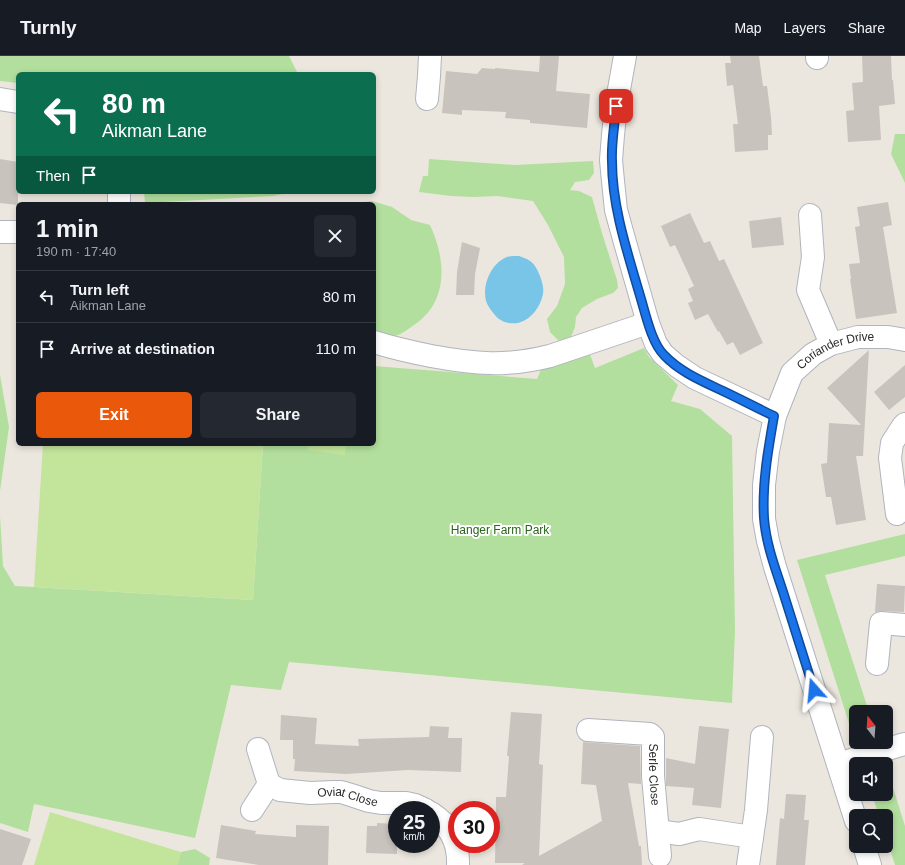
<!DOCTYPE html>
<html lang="en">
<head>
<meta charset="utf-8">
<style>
	:root { --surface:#171b24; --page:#242831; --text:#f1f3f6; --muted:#9ea1a6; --line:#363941; --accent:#ea580c }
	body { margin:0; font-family:Helvetica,sans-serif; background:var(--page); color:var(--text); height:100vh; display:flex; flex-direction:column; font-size:15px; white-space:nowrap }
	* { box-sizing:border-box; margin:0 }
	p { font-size:13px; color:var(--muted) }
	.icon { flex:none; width:22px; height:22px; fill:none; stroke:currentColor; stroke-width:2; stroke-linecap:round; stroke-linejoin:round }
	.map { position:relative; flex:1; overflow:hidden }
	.drawer { position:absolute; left:16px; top:146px; width:360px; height:244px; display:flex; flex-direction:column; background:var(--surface); border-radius:6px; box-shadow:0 2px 6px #0003 }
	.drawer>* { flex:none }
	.banner { position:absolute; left:16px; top:16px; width:360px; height:122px; border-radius:6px; box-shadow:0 2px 6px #0003; background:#0b6e4f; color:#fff; overflow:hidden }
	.needle { width:26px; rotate:343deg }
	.tools { position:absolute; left:849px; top:649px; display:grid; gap:8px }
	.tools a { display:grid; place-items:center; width:44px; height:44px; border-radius:6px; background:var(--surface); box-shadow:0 2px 6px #0003; font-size:20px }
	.speed { position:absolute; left:388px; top:745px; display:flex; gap:8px; font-size:20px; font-weight:700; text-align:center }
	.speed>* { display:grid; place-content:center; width:52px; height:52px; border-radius:50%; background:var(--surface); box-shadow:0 2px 6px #0003; line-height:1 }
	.speed small { font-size:10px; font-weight:400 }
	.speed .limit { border:6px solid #d22; background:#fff; color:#111 }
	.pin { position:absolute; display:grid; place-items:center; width:34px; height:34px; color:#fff; margin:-17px; border-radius:8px; box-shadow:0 2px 6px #0006 }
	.me { position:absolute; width:44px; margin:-22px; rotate:342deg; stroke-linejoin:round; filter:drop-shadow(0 0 3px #0008) }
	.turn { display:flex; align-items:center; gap:14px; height:84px; padding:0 20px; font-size:18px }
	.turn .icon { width:52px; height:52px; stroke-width:2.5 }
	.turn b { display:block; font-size:28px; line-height:34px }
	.then { display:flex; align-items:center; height:38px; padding:0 20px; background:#0003; gap:8px; font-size:15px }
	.round { display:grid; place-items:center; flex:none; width:42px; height:42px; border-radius:6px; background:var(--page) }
	.overview { display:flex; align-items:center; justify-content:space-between; height:68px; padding:0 20px }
	h1 { font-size:24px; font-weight:700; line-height:30px }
	.action { display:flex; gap:8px; margin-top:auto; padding:8px 20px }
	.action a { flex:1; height:46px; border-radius:6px; background:var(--accent); color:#fff; font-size:16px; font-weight:700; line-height:46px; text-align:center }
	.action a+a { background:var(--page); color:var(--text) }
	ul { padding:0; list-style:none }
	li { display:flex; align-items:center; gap:12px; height:52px; padding:0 20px; border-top:1px solid var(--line) }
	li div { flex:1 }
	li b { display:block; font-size:15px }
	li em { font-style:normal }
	header { display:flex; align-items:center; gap:24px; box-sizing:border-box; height:56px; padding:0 20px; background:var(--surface); border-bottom:1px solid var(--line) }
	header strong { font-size:19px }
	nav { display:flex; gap:22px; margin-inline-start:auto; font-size:14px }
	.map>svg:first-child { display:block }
	.green { fill:#b2df9e }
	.pitch { fill:#c3e59b }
	.water { fill:#78c5e7 }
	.building { fill:#c8c3bd }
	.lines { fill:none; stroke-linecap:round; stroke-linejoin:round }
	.minor-casing { stroke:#b1b4be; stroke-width:24 }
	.minor { stroke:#fff; stroke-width:22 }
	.route-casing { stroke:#114b97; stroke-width:10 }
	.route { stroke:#1a73e8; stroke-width:7 }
	.labels { text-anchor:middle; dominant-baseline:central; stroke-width:4; stroke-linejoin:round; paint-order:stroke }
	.street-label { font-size:12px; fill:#2b2b2b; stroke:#fff }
	.park-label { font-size:12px; fill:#2b641f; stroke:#fff }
</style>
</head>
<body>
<header>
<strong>Turnly</strong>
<nav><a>Map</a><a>Layers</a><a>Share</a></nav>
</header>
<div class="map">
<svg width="905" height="809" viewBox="0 0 905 809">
	<rect width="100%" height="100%" fill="#ece7de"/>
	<path class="green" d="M0 0H289L298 18H18V27L0 25Z
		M895 78H905V127L891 98Z
		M429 103 515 109 593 105 594 117 589 124 575 126 570 134 579 135 592 141 602 177 617 224 618 232 613 237 597 243 582 252 576 261 575 271 571 281 561 287 550 276 547 263 557 250 565 228 564 201 548 169 533 145 497 140 474 141 451 140 419 136 423 120H428Z
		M144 136H292L273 140 145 147Z
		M372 145 392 151 411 164 430 169C446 203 449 246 414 269 407 274 398 281 389 281 384 281 379 279 374 278V148H346Z
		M644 292 649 301 678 329 671 345 700 353 732 380 735 575 732 647 289 606 281 634 231 629 195 782 34 748 28 776 0 767V460L3 510 15 530 34 531 253 544 263 388H374V310L537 323 543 309 589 296 595 312Z
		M0 319 9 371 0 435Z
		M905 478V500L825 519 869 656H856V686H865L856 689 797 504Z
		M886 709 905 770V809H895L886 781V760H879L872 738H886Z
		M195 793 210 802 209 809H177L181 796Z"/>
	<path class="pitch" d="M43 388H263L253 544 34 531Z
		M309 388H346L345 399 308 394Z
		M50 756 181 796 177 809H34Z"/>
	<path class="water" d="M519 200C531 204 535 207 540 220 542 226 544 231 543 238 540 253 527 270 509 267 506 266 503 266 501 264 498 263 496 260 494 258 490 253 488 250 486 245 482 229 491 207 507 201 510 200 515 200 519 200Z"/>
	<path class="building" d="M540 0H559L556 35 590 38 587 72 530 67V64L505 62 506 56 462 54V59L442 57 446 15 477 18 482 12 495 13V12L539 16Z
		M730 0H759L763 30H767L771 61 772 79H768V94L735 96 733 68H738L733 29 727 30 725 7H731Z
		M862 0H891L892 24H893L895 48 879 50 881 84 848 86 846 55 854 54 852 27 863 26Z
		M0 103 18 106V149L0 147Z
		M888 146 892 169 883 171 897 257 856 263 850 223H851L849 208 860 207 855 171 860 170 857 151Z
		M690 157 704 187 710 185 719 205 724 203 763 287 740 299 733 286 727 289 719 275 718 276 708 258 695 264 688 247 693 245 688 233 694 230 675 189 670 191 661 170Z
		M781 161 784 189 752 192 749 165Z
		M462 186 480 192 475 218 474 239H456L457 216Z
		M869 294 863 400H856L866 464 836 469 831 441H826L821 408 827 407 829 367 861 369 827 332Z
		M905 309V341L889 354 874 336Z
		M877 528 905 530 904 556 882 555 875 556Z
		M511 656 542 658 539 708 543 709 539 800 602 765 596 729 581 728 583 686 640 690 641 728 628 727 639 790H641L642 809H522L525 807H495L496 741H506L509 700H507Z
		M281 659 317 662 315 688 359 690 358 683 429 681 430 670 449 671 448 682H462L461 716 408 714 346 718 294 715 295 703H293V684H280Z
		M699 670 729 673 721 752 692 749 694 732 666 730V702L695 708Z
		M786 738 806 739 804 764H809L805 809H776L780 762 784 763Z
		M377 767 397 768V798L366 797 367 770H377Z
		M221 769 256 775 255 778 296 781V769L329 770 328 809H259L216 802Z
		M0 773 31 783 22 809H0Z"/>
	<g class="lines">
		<g class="minor-casing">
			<g id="minor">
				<path d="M625 0 616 50 613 79 611 104 613 125 616 154 624 183 648 267 656 288 663 298 677 310 695 322 775 360"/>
				<path d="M817 2V0"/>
				<path d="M0 43 18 46"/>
				<path d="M427 43 429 20 430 0"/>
				<path d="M119 148V136"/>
				<path d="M810 159 813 201 808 234 831 288"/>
				<path d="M0 176H18"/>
				<path d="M374 286C393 292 411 296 431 300 474 308 507 311 550 300L648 267"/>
				<path d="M897 458 890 402 892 387 903 370 905 368"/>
				<path d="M877 608 881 567 905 569"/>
				<path id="s1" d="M588 674 650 678 653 681V720L660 800"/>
				<path d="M838 708 901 689 905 688"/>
				<path id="s2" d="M269 728 280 734 310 737 334 736H341L351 739 369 745 381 747H406L415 749 426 754"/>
				<path d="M252 754 269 728 258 693"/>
				<path d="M431 757C450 769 459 787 458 809"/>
				<path id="s3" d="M856 765 775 511 768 485 764 463V429L768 395 775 360 792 317 813 298 831 288 858 281H888L905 284"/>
				<path d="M658 775 679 778 699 773 752 781"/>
				<path d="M864 790 870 809"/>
				<path d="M748 809 756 754 762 681"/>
			</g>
		</g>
		<use href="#minor" class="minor"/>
	</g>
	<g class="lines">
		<g class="route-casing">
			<path id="route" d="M616 50C615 68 611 87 612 105 612 152 628 198 641 243 646 260 652 287 664 299 680 316 702 325 723 335 740 343 757 352 774 360 768 394 762 428 764 462 766 489 776 514 784 539 794 571 804 602 814 634"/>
		</g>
		<use href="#route" class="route"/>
	</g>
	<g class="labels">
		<g class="street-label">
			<text stroke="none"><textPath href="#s3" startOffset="517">Coriander Drive</textPath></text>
			<text stroke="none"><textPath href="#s1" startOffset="104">Serle Close</textPath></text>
			<text stroke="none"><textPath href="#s2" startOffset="81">Oviat Close</textPath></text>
		</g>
		<g class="park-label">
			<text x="500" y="474">Hanger Farm Park</text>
		</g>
	</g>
</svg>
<div class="tools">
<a><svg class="needle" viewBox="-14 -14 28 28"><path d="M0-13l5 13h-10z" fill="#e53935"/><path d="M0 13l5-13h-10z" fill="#9ea1a6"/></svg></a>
<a><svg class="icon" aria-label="sound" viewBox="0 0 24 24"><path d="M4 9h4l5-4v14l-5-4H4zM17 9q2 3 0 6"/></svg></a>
<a><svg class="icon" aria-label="search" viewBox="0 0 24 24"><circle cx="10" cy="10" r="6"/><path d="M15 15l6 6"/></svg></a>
</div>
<div class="speed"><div>25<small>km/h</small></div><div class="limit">30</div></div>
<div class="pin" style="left:616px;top:50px;background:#d93025"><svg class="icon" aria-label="arrive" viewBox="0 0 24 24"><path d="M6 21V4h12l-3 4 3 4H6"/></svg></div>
<svg class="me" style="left:814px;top:634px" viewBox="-20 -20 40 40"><path d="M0-17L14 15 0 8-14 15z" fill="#1a73e8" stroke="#fff" stroke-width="4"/></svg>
<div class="banner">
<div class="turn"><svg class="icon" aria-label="left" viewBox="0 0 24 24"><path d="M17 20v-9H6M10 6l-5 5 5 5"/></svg><div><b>80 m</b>Aikman Lane</div></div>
<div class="then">Then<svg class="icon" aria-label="arrive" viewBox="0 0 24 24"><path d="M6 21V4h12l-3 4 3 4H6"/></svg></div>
</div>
<section class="drawer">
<div class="overview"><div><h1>1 min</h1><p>190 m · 17:40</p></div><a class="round"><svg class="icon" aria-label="close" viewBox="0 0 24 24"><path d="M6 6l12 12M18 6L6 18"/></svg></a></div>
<ul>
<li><svg class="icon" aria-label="left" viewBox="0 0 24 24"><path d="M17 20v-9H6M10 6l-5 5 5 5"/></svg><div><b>Turn left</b><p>Aikman Lane</p></div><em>80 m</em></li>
<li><svg class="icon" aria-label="arrive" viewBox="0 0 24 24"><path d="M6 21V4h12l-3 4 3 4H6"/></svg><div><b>Arrive at destination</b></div><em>110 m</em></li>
</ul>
<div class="action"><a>Exit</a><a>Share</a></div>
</section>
</div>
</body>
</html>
